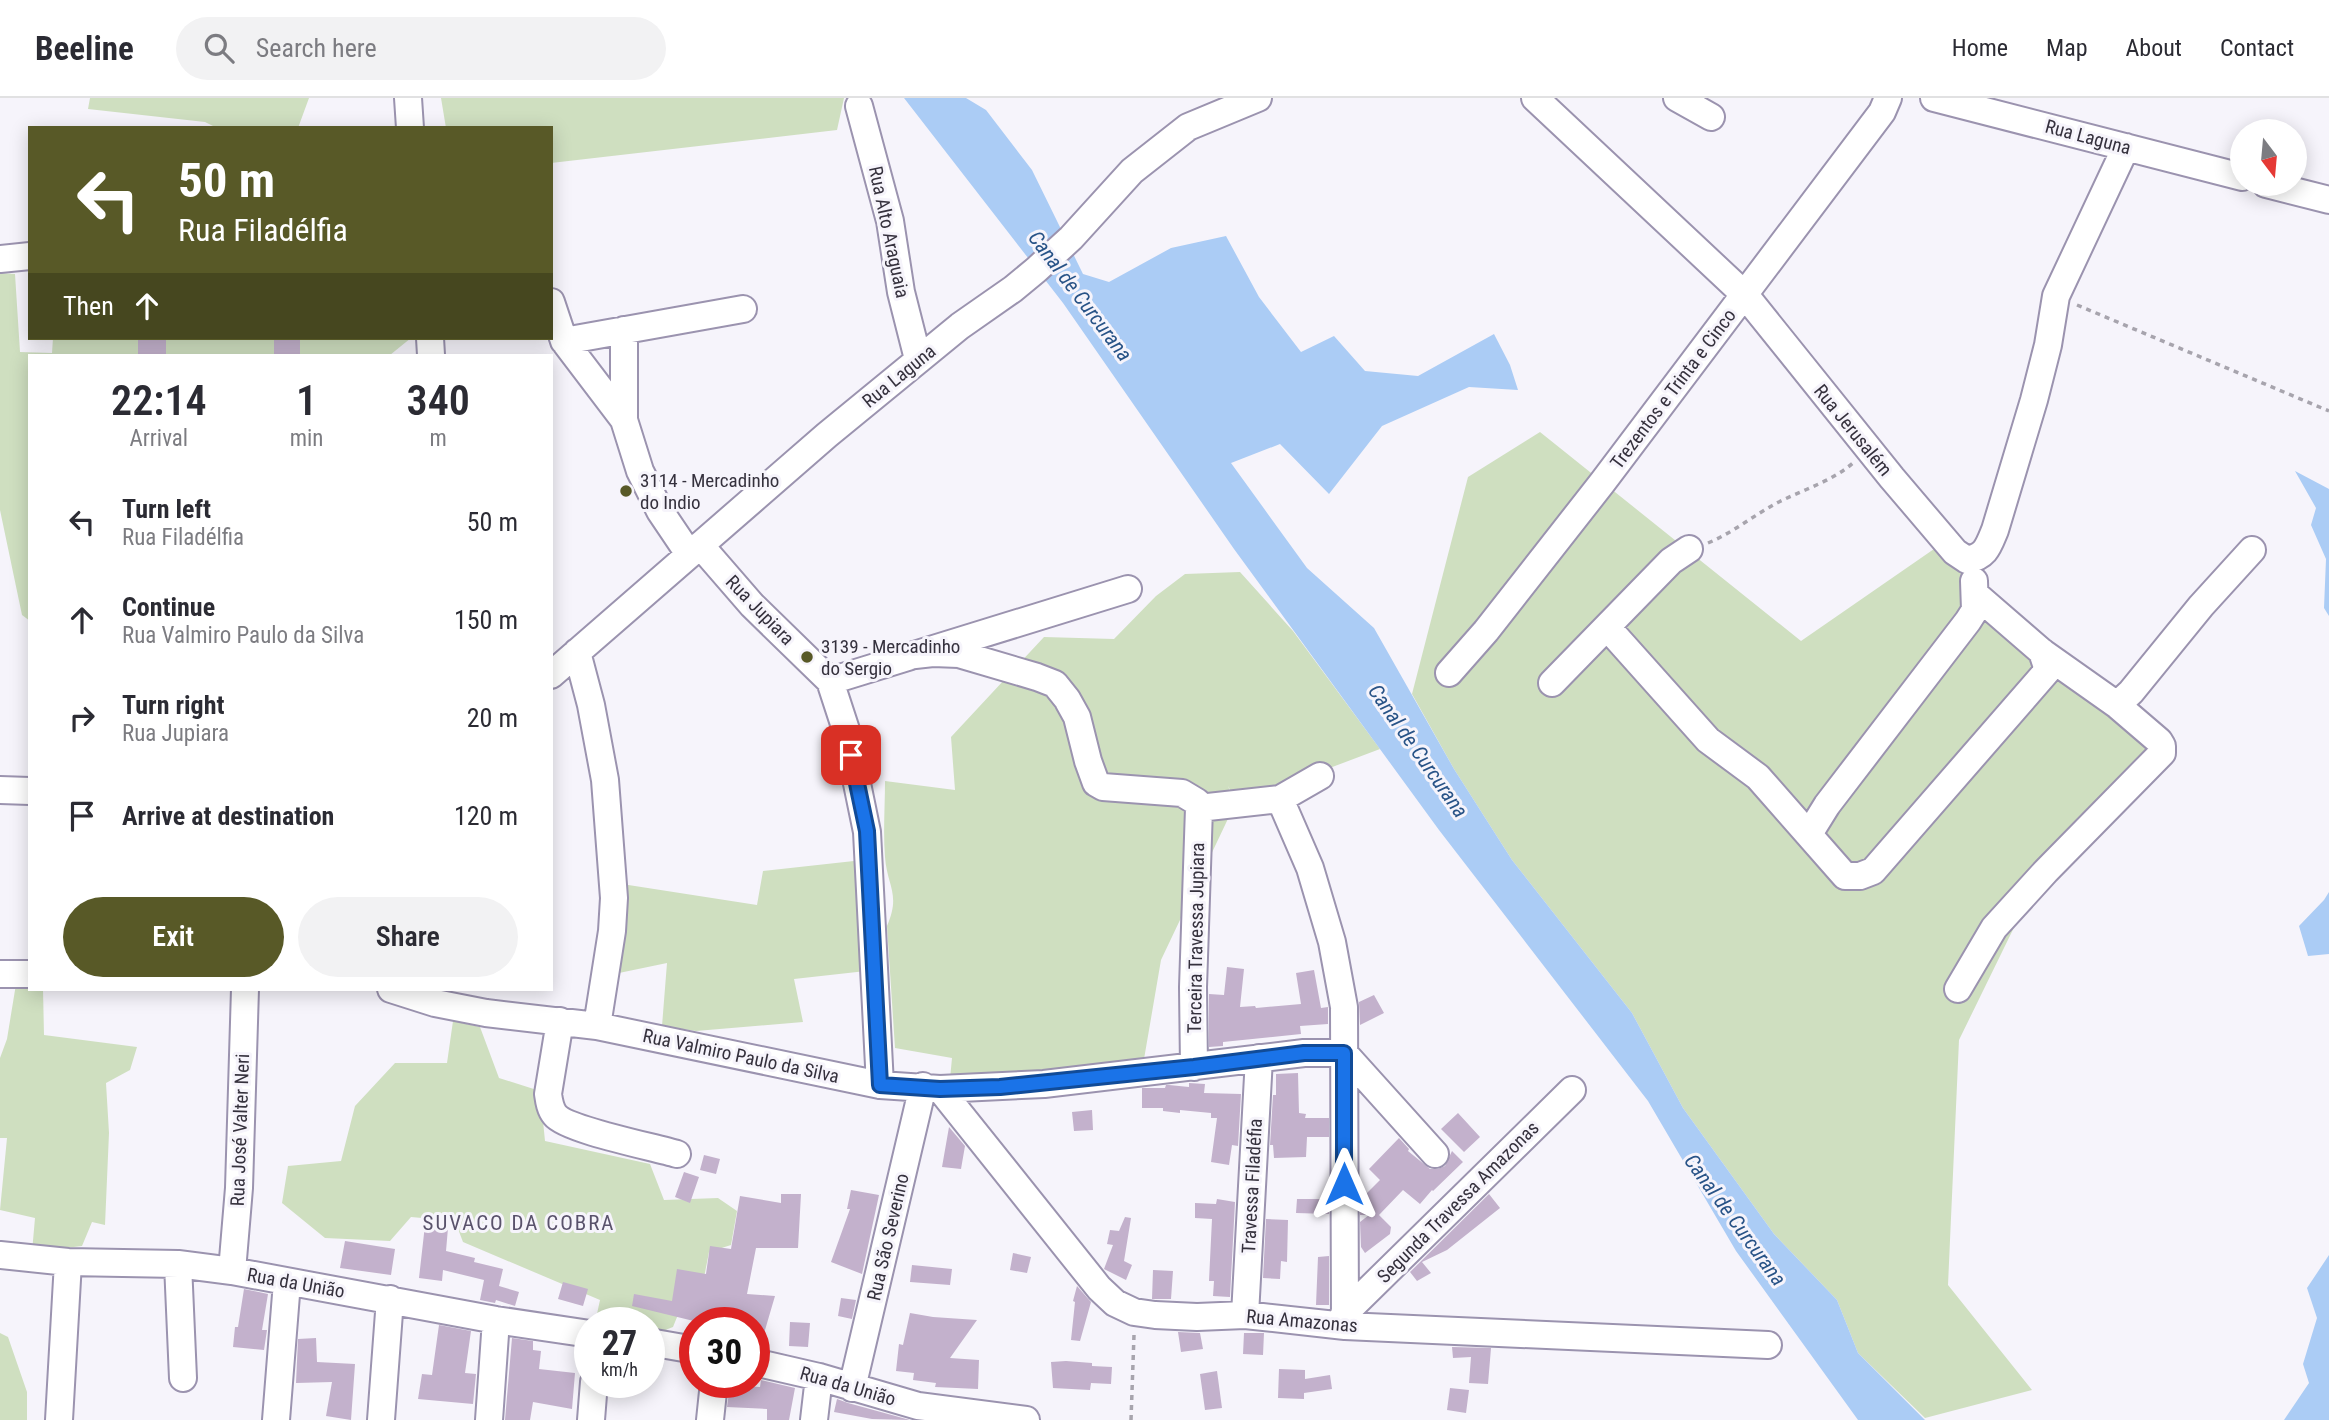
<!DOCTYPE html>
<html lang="en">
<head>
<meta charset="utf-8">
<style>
	:root { --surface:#fff; --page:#f2f2f3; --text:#2b2b33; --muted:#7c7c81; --line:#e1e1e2; --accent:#585927 }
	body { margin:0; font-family:"Roboto Condensed",sans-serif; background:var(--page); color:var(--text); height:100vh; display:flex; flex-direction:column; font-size:26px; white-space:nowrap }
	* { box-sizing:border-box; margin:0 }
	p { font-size:23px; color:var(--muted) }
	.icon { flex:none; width:38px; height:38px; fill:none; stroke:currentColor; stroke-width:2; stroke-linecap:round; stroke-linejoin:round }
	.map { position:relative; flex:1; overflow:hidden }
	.details { position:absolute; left:28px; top:256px; width:525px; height:637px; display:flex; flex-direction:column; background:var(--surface); border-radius:0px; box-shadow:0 4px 18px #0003 }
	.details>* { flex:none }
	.top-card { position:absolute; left:28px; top:28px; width:525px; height:214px; border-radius:0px; box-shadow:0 4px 18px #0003; background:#585927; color:#fff; overflow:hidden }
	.needle { width:46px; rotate:164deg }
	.tools { position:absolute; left:2230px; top:21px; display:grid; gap:14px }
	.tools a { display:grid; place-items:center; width:77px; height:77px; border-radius:50%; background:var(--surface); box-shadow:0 4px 18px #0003; font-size:35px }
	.speed { position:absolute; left:574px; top:1209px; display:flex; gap:14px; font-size:35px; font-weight:700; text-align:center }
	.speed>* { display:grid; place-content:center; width:91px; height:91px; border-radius:50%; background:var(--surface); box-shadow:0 4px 18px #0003; line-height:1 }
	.speed small { font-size:18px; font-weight:400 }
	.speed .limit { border:10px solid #d22; background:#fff; color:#111 }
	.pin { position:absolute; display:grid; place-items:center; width:60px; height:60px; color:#fff; margin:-30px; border-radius:14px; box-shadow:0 4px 10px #0006 }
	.me { position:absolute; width:77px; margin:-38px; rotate:0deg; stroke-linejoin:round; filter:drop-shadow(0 0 5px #0008) }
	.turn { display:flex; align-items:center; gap:24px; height:147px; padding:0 35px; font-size:32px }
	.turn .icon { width:91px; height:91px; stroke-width:2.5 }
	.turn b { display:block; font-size:49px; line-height:60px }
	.then { display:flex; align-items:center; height:66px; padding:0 35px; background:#0003; gap:14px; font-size:26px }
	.eta { display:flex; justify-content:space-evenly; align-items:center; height:119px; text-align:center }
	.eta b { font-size:42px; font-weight:600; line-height:49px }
	.button { display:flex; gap:14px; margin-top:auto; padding:14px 35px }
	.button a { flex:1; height:80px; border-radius:42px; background:var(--accent); color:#fff; font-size:28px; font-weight:600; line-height:80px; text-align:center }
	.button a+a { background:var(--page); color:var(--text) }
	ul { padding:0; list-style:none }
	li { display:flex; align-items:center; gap:21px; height:98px; padding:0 35px }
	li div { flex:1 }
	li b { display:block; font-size:26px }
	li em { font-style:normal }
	header { display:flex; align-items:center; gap:42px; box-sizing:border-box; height:98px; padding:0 35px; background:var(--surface); border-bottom:2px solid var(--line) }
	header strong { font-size:33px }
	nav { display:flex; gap:38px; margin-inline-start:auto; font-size:24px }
	.search { width:490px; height:63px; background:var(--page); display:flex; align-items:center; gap:18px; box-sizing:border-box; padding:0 24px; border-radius:38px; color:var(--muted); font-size:26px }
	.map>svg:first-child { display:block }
	.green { fill:#cfdfc0 }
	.water { fill:#abccf5 }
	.building { fill:#c3b1cc }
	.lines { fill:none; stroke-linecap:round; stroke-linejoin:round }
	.minor-casing { stroke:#9b93af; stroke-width:30 }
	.path { stroke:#a7a4ad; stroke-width:3.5; stroke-dasharray:5 5; stroke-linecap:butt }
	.minor { stroke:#fff; stroke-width:26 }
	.route-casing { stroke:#114b97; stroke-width:18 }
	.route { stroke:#1a73e8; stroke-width:12 }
	.poi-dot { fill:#585927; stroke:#f6f4fb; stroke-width:2.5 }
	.labels { text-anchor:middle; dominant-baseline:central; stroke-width:6; stroke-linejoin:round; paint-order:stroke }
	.street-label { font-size:19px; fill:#35313d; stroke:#f6f4fb }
	.poi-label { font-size:19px; fill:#35313d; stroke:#f6f4fb; text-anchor:start }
	.water-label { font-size:21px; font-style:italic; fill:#285387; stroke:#f6f4fb }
	.neighbourhood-label { font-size:21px; letter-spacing:2px; fill:#59526b; stroke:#f6f4fb }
</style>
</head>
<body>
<header>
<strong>Beeline</strong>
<div class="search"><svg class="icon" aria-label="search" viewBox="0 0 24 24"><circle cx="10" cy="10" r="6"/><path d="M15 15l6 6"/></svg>Search here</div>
<nav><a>Home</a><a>Map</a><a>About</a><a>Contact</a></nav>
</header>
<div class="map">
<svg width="2329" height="1322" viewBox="0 0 2329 1322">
	<rect width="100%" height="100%" fill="#f6f4fb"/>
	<path class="green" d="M90 0H309L298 30H217L205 24 88 11Z
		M441 0H844L837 32 551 65V30H446Z
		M0 175 15 176 20 254 52 255 53 240H411L390 257H30V523L22 517 0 412Z
		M1540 334 1801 543 1934 451 2164 662 2025 807 1959 942 1948 1187 2032 1292 1925 1320 1858 1255 1837 1202 1774 1136 1683 1010 1632 915 1512 762 1454 671 1412 596 1468 379Z
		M1240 474 1293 533 1380 651 1237 705 1228 688 1235 706 1161 862 1143 967 950 981 952 960 895 950 887 828C901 796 887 788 885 759 883 734 885 708 885 683L955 692 951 639 1044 539 1114 541 1156 498 1185 476Z
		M863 762 866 873 794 881 803 924 696 933 662 928 667 865 619 875 622 786 757 807 763 773Z
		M16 886 30 887V891H43L44 937 137 949 130 972 106 985 109 1035 105 1127 92 1124 82 1148 32 1154 35 1120 0 1112 7 1040H0V960L7 941Z
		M453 923 480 929 499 980 540 993 545 1043 650 1066 664 1102 718 1100 737 1113 731 1147 709 1154 701 1195 688 1192 673 1229 650 1238 649 1225H595L600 1202 463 1144 455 1123 411 1119 390 1143 325 1140 282 1105 288 1068 341 1063 355 1008 395 965H447Z
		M0 1235 8 1239 27 1294V1322H0Z"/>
	<path class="water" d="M904 0H966L986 12 1032 72 1083 176 1109 184 1171 150 1226 138 1259 199 1301 254 1334 238 1365 273 1418 278 1494 236 1510 267 1518 292 1469 289 1382 328 1329 396 1280 346 1231 365 1307 470 1374 530 1454 671 1512 762 1632 915 1683 1010 1774 1136 1837 1202 1858 1255 1925 1322H1858L1736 1153 1648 1003 1439 732 1234 451 1063 205Z
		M2295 373 2329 391V518L2324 510 2326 461 2311 427 2316 410Z
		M2329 794V856L2308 858 2299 828 2324 802Z
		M2329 1157V1322H2284L2309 1285 2303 1266 2317 1220 2307 1190Z"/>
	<path class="building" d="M138 240H166V257H138Z
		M274 240H300V257H274Z
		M1227 869 1244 871 1240 909 1255 908 1256 910 1301 906 1296 875 1314 872 1321 910 1328 909V926L1300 928 1301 936 1223 944V948L1209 949V896L1224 897Z
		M1374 897 1384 915 1360 927 1359 904Z
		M1298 975 1299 1015 1306 1016 1305 1020H1329V1039H1307L1306 1059 1274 1060 1273 1047H1270L1273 997H1276V976Z
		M1189 985 1205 986 1204 995 1241 996 1238 1048 1232 1047 1229 1067 1211 1064 1217 1020H1211V1015L1180 1012V1015L1163 1013V1010H1142V990H1165L1166 987H1169L1189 989Z
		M1092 1012 1093 1032 1074 1033 1072 1014Z
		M1458 1015 1480 1039 1464 1054 1441 1031Z
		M949 1029 965 1048 961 1071 942 1069Z
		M1399 1040 1409 1051 1408 1053 1430 1071H1438L1445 1068 1452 1053 1463 1064 1433 1093 1432 1092 1420 1106 1403 1092 1379 1117 1391 1129 1390 1136 1365 1155 1361 1149 1360 1124 1369 1117H1360V1102L1380 1082 1369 1071Z
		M704 1057 720 1061 716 1076 700 1072Z
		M684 1074 699 1079 690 1105 675 1099Z
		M851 1092 879 1097 862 1176 831 1164 850 1111H847Z
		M781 1096H801L798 1150H756L747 1196 775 1198 760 1249H754V1225H702L632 1208 634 1196 672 1203 677 1171 706 1176 710 1148 731 1151 740 1098 781 1105Z
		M1489 1096 1500 1110 1447 1152 1422 1164 1431 1175 1417 1183 1410 1174Z
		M1217 1101 1235 1104 1230 1199 1213 1198 1214 1183H1209L1212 1121 1195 1120V1105L1216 1106Z
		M1297 1101H1329V1116L1296 1115Z
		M1125 1119 1131 1120 1124 1163 1132 1167 1126 1182 1104 1171 1113 1147 1107 1146 1110 1132 1119 1133Z
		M1266 1121 1288 1122 1287 1164 1281 1163 1280 1181 1263 1180Z
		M425 1127 448 1130 446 1153 475 1160 474 1164 503 1171 499 1188 519 1194 515 1208 496 1202 495 1205 480 1202 484 1182 443 1172 442 1183 419 1180Z
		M345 1143 395 1151 391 1177 340 1170Z
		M1013 1155 1031 1159 1027 1175 1010 1172Z
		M1329 1158V1207H1316L1318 1159Z
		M912 1167 952 1171 950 1187 910 1184Z
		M1153 1172 1173 1173 1171 1201H1152Z
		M563 1184 588 1191 583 1208 558 1201Z
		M1077 1188 1091 1204 1080 1243 1071 1242 1075 1204 1073 1203Z
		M244 1191 268 1196 262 1232H267L264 1252 233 1249 235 1229H238Z
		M841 1200 856 1202 852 1221 838 1218Z
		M910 1215 933 1219 977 1222 950 1260 979 1262 978 1291 935 1289 936 1285 913 1282 914 1275 896 1273 899 1246 903 1247Z
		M790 1224 810 1225 808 1249 789 1248Z
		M439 1227 471 1233 465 1275 476 1276 473 1306 418 1301 422 1276 432 1277Z
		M1178 1234 1200 1235 1203 1251 1181 1254Z
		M1244 1235H1264L1263 1257 1243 1256Z
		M316 1240 317 1264 355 1266 351 1322 326 1318 332 1284 296 1285 298 1241Z
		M512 1240 533 1243V1252L541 1253 539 1271 575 1275 572 1311 533 1304 530 1322H505Z
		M1452 1249 1491 1250 1488 1286 1469 1285 1471 1259 1453 1260Z
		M1066 1263 1092 1265V1268L1112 1269 1111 1286 1091 1285 1090 1292 1053 1290 1051 1264Z
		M1279 1271 1305 1272V1281L1330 1277 1332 1291 1304 1295V1301L1278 1300Z
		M1217 1273 1222 1310 1205 1312 1200 1276Z
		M761 1282 795 1290 789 1322H767V1311L727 1309 730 1287 760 1289Z
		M1450 1290 1469 1292 1466 1315 1447 1312Z
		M837 1301 848 1305 910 1322 872 1321 834 1314Z"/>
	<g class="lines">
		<g class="minor-casing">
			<path id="minor" d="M408 0 410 30
				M1535 0 1745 197 1892 380 1955 454 1967 462
				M1677 0 1711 19
				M1934 0 2242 79
				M859 8 890 123 901 194 918 261
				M2266 86 2329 102
				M0 161 30 158
				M551 204 564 243 624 322 640 373 660 413 689 456
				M430 240 431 257
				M564 243 743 211
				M624 322V232
				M700 447 752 507 830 583 846 632 867 734 880 987
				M1967 462C1986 458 1988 449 1995 432L2034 302 2048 247 2056 198 2126 49
				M1607 529 1708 642 1758 679 1845 778H1860L1873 773 2048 572 2042 554
				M577 554 591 607 605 682 614 800 612 833 597 928
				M906 558 933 555 959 556 1037 579 1055 586 1067 601 1077 619 1088 663 1096 685 1103 689 1182 695 1197 704 1199 710 1193 889 1194 969
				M1449 575 1486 533 1602 385 1882 14 1888 0
				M551 577 827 337 960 228 1013 191 1036 172 1071 140 1132 73 1188 29 1258 0
				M830 583 1128 491
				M1552 585 1671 463 1689 451
				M2117 607 2131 594 2201 508 2252 452
				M0 692 30 693
				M1280 701 1310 770 1332 844 1344 909 1345 1228
				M1199 710 1280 701 1320 678
				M1809 736 1827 707 1968 523 1975 512 1974 483
				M0 876H30
				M391 891 435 905 486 915 597 928 880 987 940 991 1044 986 1304 955H1344L1435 1056
				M1958 891 1994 830 2046 773 2162 655V648L2159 643 2117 607 2042 554 1975 496
				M560 923 548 996C549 1003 550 1011 555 1017 567 1032 654 1049 677 1056
				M940 991 1099 1190 1115 1205 1134 1214 1155 1217 1197 1219 1245 1217 1345 1228 1768 1247
				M0 1157 68 1164 178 1166 232 1173 496 1222 590 1236
				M178 1166 183 1280
				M232 1173 239 1090 245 891
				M1344 1216 1572 992
				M1245 1217 1259 960
				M649 1244 695 1252
				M754 1264 819 1279 918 1308 1026 1322
				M852 1290 923 988
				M59 1322 68 1164
				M276 1322 287 1184
				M381 1322 390 1201
				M489 1322 496 1222
				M591 1322 594 1284
				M710 1322 714 1284
				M814 1322 819 1279"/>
		</g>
		<path class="path" d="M2077 207 2329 313
			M1708 445C1732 435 1753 418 1775 406 1801 392 1832 384 1854 364
			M1131 1322 1134 1237"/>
		<use href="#minor" class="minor"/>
	</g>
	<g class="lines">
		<g class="route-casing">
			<path id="route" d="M851 657 867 733 880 987 940 991 1000 989 1194 969 1304 955H1344V1086"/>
		</g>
		<use href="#route" class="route"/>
	</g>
	<g class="poi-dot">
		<circle cx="626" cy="393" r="7"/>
		<circle cx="807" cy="559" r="7"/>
	</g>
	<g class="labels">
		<g class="street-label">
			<text transform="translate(2088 39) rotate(15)">Rua Laguna</text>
			<text transform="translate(889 134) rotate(78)">Rua Alto Araguaia</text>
			<text transform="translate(899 278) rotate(-39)">Rua Laguna</text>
			<text transform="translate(1673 291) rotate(-53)">Trezentos e Trinta e Cinco</text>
			<text transform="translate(1853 332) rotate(51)">Rua Jerusalém</text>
			<text transform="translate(760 512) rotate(46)">Rua Jupiara</text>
			<text transform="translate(1196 840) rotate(-89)">Terceira Travessa Jupiara</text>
			<text transform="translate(741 958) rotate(12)">Rua Valmiro Paulo da Silva</text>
			<text transform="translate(240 1032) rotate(-88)">Rua José Valter Neri</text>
			<text transform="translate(1252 1088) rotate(-87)">Travessa Filadéfia</text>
			<text transform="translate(1458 1104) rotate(-45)">Segunda Travessa Amazonas</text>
			<text transform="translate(888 1139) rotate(-77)">Rua São Severino</text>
			<text transform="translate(296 1185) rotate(10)">Rua da União</text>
			<text transform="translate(1302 1223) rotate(5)">Rua Amazonas</text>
			<text transform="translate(848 1288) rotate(16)">Rua da União</text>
		</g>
		<g class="poi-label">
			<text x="640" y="382">3114 - Mercadinho<tspan x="640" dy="22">do Indio</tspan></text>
			<text x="821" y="548">3139 - Mercadinho<tspan x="821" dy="22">do Sergio</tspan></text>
		</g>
		<g class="water-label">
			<text transform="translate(1080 198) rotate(53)">Canal de Curcurana</text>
			<text transform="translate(1418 653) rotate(55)">Canal de Curcurana</text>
			<text transform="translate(1735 1122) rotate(54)">Canal de Curcurana</text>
		</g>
		<g class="neighbourhood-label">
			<text x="519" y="1125">SUVACO DA COBRA</text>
		</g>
	</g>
</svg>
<div class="tools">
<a><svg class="needle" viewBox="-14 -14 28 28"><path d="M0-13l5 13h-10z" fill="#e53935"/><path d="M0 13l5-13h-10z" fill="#7c7c81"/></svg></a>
</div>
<div class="speed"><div>27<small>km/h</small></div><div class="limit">30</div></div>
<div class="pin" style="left:851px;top:657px;background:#d93025"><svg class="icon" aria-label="arrive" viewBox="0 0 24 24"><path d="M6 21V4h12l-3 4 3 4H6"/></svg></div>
<svg class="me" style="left:1344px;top:1086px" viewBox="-20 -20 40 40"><path d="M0-17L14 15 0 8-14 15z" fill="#1a73e8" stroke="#fff" stroke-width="4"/></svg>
<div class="top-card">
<div class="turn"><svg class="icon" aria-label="left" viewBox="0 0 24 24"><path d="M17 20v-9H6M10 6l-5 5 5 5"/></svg><div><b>50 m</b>Rua Filadélfia</div></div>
<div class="then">Then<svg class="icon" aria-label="ahead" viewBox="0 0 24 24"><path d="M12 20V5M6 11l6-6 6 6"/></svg></div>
</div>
<section class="details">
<div class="eta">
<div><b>22:14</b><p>Arrival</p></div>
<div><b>1</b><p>min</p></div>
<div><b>340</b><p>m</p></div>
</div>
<ul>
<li><svg class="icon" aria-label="left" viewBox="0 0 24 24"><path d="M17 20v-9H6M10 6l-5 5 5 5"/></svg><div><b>Turn left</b><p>Rua Filadélfia</p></div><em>50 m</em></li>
<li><svg class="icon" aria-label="ahead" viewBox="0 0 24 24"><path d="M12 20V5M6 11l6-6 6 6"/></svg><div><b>Continue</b><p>Rua Valmiro Paulo da Silva</p></div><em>150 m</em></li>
<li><svg class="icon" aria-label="right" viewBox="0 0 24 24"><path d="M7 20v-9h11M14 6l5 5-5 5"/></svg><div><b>Turn right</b><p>Rua Jupiara</p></div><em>20 m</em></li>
<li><svg class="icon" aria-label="arrive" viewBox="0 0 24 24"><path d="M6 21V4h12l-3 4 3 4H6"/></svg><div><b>Arrive at destination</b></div><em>120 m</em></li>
</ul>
<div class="button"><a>Exit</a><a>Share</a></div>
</section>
</div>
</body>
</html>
